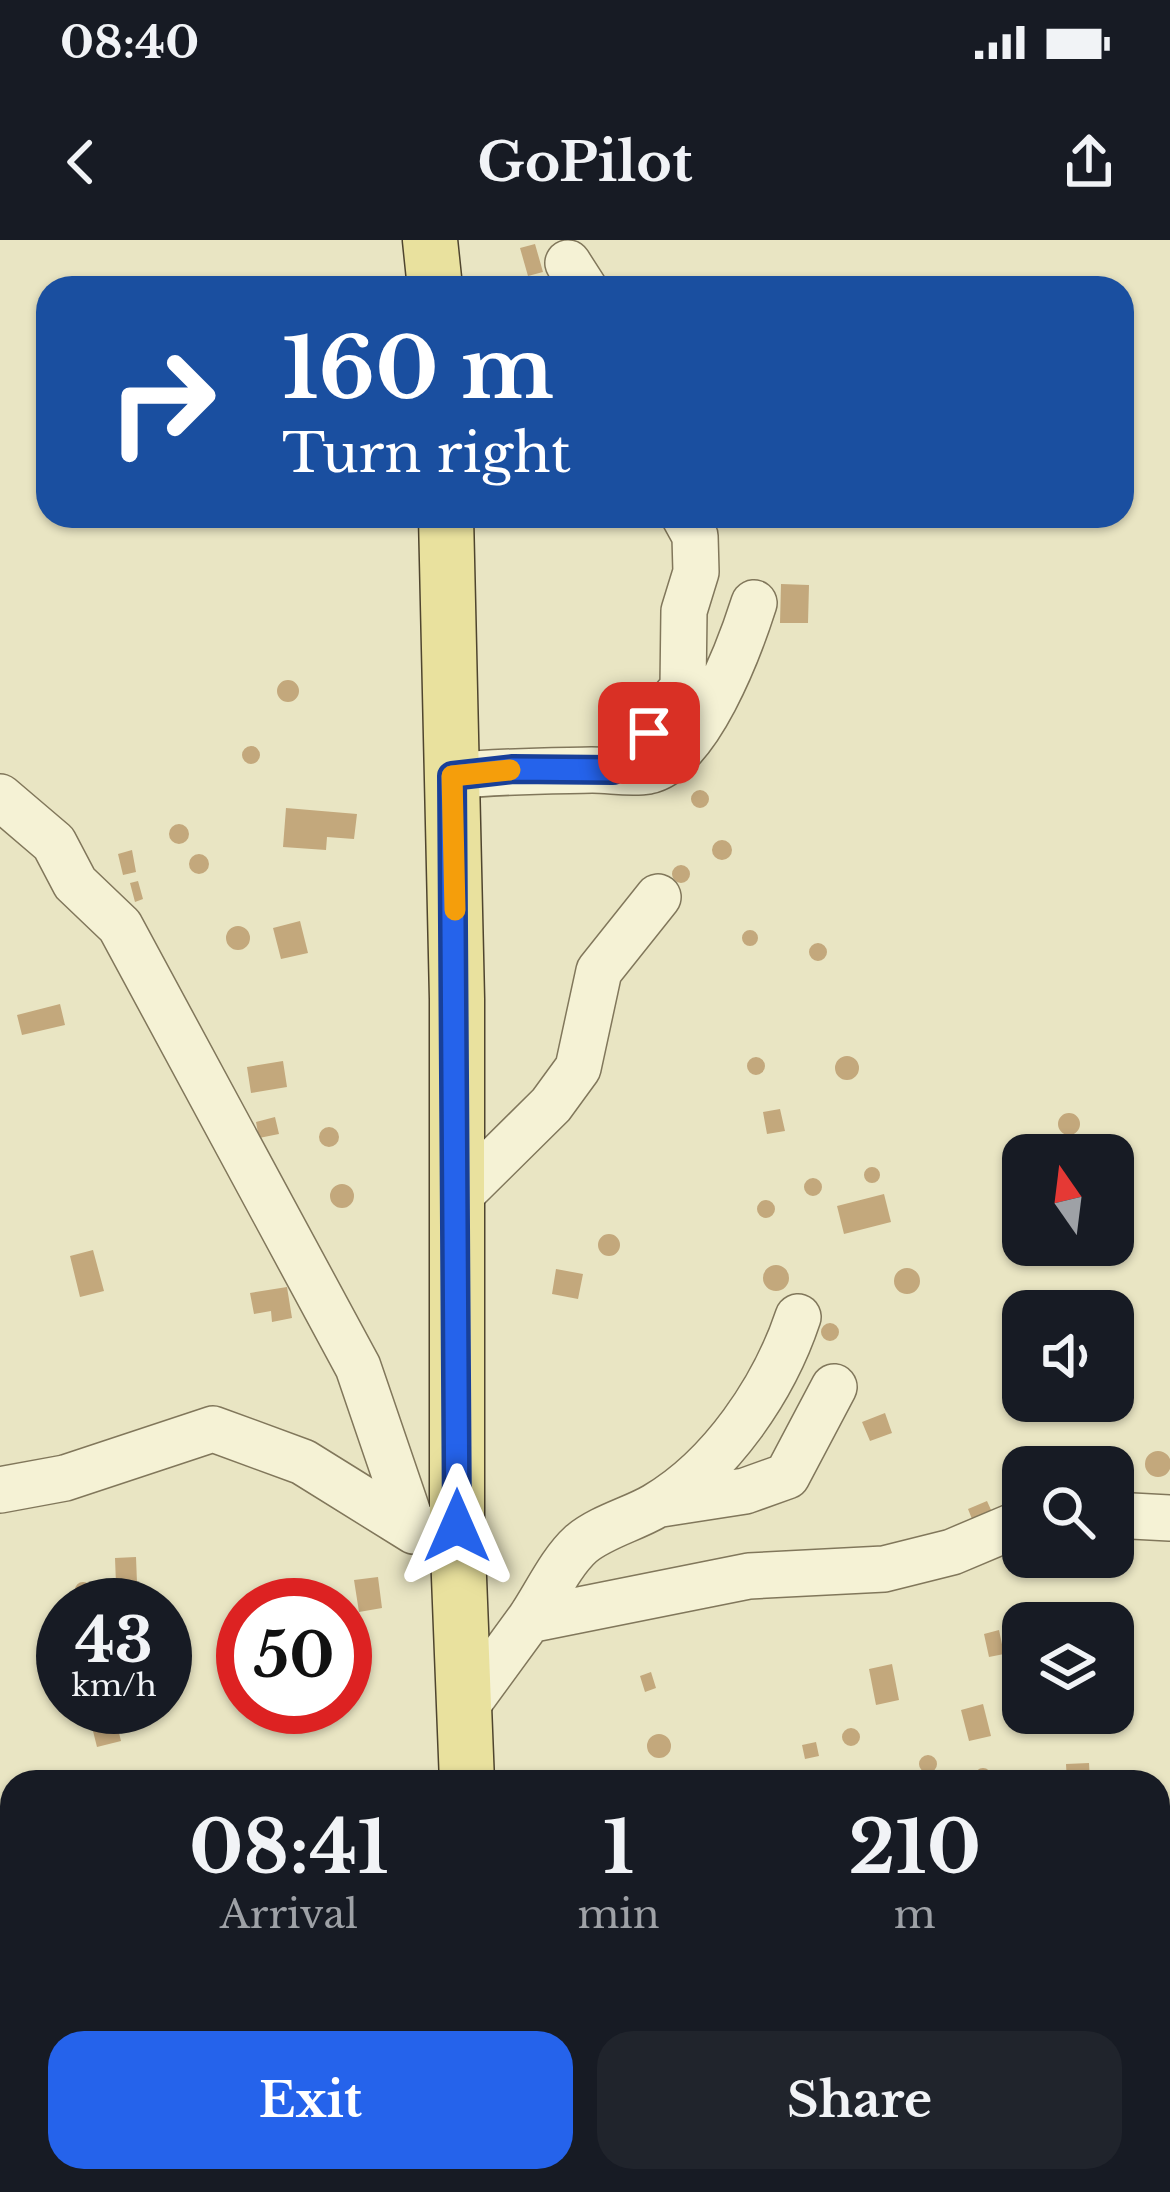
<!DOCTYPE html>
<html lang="en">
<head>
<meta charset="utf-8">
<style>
	:root { --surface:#171b24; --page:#20242c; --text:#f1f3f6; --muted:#9ea1a6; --accent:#2563eb }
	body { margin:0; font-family:"Libre Baskerville",serif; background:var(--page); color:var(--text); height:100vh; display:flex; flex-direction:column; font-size:45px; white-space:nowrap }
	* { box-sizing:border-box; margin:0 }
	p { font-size:39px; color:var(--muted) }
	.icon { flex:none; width:66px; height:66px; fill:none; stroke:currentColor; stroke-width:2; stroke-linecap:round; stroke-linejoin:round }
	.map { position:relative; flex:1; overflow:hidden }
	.details { position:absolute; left:0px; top:1530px; width:1170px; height:423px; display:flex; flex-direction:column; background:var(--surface); border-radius:36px 36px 0 0; box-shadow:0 3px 9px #0004 }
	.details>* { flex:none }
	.top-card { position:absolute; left:36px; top:36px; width:1098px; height:252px; border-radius:36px; box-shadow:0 3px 9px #0004; background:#1a4fa0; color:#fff; overflow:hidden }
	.needle { width:78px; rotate:346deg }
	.fabs { position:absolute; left:1002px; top:894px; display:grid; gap:24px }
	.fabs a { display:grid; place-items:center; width:132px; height:132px; border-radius:24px; background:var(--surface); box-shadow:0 3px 9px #0004; font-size:60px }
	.speed { position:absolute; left:36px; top:1338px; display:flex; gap:24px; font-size:60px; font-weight:700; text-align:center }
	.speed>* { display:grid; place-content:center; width:156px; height:156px; border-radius:50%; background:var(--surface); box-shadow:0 3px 9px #0004; line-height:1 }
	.speed small { font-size:30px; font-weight:400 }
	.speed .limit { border:18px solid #d22; background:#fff; color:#111 }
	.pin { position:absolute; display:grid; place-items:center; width:102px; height:102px; color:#fff; margin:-51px; border-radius:24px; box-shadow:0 6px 18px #0006 }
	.me { position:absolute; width:132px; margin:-66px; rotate:0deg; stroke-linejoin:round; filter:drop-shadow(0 0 9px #0008) }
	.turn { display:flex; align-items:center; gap:42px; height:252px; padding:0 48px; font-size:54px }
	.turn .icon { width:156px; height:156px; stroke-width:2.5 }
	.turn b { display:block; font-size:84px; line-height:102px }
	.eta { display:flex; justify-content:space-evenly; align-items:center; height:204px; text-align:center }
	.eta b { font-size:72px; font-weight:800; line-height:84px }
	.action { display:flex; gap:24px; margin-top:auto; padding:24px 48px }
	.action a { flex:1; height:138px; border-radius:36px; background:var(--accent); color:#fff; font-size:48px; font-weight:800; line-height:138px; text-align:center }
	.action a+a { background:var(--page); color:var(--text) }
	.status { display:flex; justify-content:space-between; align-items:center; height:84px; padding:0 60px; background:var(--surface); direction:ltr }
	.status svg { height:33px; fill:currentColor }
	header { display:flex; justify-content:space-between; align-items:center; height:156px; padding:0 48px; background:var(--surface); font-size:54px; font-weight:800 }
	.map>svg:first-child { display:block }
	.building { fill:#c3a87c }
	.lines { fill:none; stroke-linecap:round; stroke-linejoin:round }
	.minor-casing { stroke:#81775b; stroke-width:48 }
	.major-casing { stroke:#4f452f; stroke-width:57 }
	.minor { stroke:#f5f2d5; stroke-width:45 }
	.major { stroke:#e9e19e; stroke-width:54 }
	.route-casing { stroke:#184099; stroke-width:30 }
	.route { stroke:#2563eb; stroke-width:21 }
	.slow { stroke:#f59e0b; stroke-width:21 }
</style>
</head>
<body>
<div class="status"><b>08:40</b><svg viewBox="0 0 49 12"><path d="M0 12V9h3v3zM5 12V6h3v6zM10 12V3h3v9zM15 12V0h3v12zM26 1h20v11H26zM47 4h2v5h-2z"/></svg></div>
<header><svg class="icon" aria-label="back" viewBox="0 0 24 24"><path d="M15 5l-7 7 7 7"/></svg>GoPilot<svg class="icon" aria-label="share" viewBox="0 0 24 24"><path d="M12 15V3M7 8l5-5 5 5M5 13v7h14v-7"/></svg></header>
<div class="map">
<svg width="1170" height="1952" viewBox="0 0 1170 1952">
	<rect width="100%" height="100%" fill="#e9e5c3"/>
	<path class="building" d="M535 4 543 32 528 36 520 8Z
		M781 344 809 345 808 383H780Z
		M277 451a11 11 0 1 1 22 0a11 11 0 1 1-22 0Z
		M242 515a9 9 0 1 1 18 0a9 9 0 1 1-18 0Z
		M691 559a9 9 0 1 1 18 0a9 9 0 1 1-18 0Z
		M286 568 357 574 354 599 327 597 326 610 283 607Z
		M169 594a10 10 0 1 1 20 0a10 10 0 1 1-20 0Z
		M712 610a10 10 0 1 1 20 0a10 10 0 1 1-20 0Z
		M132 610 136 632 123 635 118 614Z
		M189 624a10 10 0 1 1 20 0a10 10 0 1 1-20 0Z
		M672 634a9 9 0 1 1 18 0a9 9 0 1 1-18 0Z
		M138 641 143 659 135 662 130 643Z
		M300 681 308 713 281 719 273 688Z
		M226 698a12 12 0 1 1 24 0a12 12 0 1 1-24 0Z
		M742 698a8 8 0 1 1 16 0a8 8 0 1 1-16 0Z
		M809 712a9 9 0 1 1 18 0a9 9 0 1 1-18 0Z
		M60 764 65 785 22 795 17 775Z
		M835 828a12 12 0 1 1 24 0a12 12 0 1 1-24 0Z
		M747 826a9 9 0 1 1 18 0a9 9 0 1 1-18 0Z
		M283 821 287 847 251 853 247 827Z
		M780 869 785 891 767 894 763 872Z
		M1058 884a11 11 0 1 1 22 0a11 11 0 1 1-22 0Z
		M275 877 279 894 259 898 256 882Z
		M319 897a10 10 0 1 1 20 0a10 10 0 1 1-20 0Z
		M864 935a8 8 0 1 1 16 0a8 8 0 1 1-16 0Z
		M804 947a9 9 0 1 1 18 0a9 9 0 1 1-18 0Z
		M330 956a12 12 0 1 1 24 0a12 12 0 1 1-24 0Z
		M884 954 891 982 844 994 837 966Z
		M757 969a9 9 0 1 1 18 0a9 9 0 1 1-18 0Z
		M598 1005a11 11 0 1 1 22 0a11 11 0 1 1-22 0Z
		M93 1010 104 1051 80 1057 70 1016Z
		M763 1038a13 13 0 1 1 26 0a13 13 0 1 1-26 0Z
		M894 1041a13 13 0 1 1 26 0a13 13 0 1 1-26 0Z
		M556 1029 583 1034 578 1059 552 1054Z
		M287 1047 292 1078 272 1082 271 1071 254 1074 250 1053Z
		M821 1092a9 9 0 1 1 18 0a9 9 0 1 1-18 0Z
		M885 1173 892 1193 870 1201 862 1182Z
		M1145 1224a13 13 0 1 1 26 0a13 13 0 1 1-26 0Z
		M987 1261 996 1281 976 1289 968 1269Z
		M136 1317 137 1343 116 1344 115 1318Z
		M378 1337 382 1368 359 1372 354 1340Z
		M75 1350a8 8 0 1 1 16 0a8 8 0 1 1-16 0Z
		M999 1390 1004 1414 989 1417 984 1394Z
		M892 1424 899 1460 876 1465 869 1429Z
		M651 1432 656 1448 645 1452 640 1436Z
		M983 1464 991 1496 969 1501 961 1470Z
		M116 1481 121 1501 97 1507 92 1487Z
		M842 1497a9 9 0 1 1 18 0a9 9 0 1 1-18 0Z
		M647 1506a12 12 0 1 1 24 0a12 12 0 1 1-24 0Z
		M816 1502 819 1516 805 1519 802 1505Z
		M919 1524a9 9 0 1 1 18 0a9 9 0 1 1-18 0Z
		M1089 1523 1090 1542H1067L1066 1524Z
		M975 1536a8 8 0 1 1 16 0a8 8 0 1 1-16 0Z
		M12 1578V1598L3 1592Z
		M9 1896 12 1924 0 1928V1898Z
		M724 1941H759V1942L727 1952Z"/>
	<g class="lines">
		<g class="minor-casing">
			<path id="minor" d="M568 23 584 48
				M613 530 683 448 684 371 696 332 695 296 684 276
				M452 536C499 531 544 531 592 530 610 530 631 534 648 531 698 521 740 407 754 363
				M0 557 54 603 75 643 120 686 358 1127 414 1291
				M457 958 551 865 578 828 599 731 658 657
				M0 1250 65 1238 213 1189 303 1222 414 1291 425 1289
				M661 1264 745 1251 787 1236 834 1147
				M1113 1275 1170 1278
				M529 1380C545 1357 560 1323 581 1304 601 1287 633 1279 655 1266 721 1227 774 1149 798 1077
				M464 1469 529 1380 749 1336 884 1329 952 1312 1023 1282
				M0 1805 12 1812"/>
		</g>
		<g class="major-casing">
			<path id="major" d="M430 0 435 48
				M446 276 457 759V1286L467 1542
				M483 1941V1952"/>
		</g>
		<use href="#minor" class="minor"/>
		<use href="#major" class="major"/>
	</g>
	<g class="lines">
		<g class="route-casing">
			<path id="route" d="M457 1286 452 536 513 529 613 530 649 493"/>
		</g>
		<use href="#route" class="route"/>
		<path class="slow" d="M455 670 452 536 510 530"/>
	</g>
</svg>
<div class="fabs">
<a><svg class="needle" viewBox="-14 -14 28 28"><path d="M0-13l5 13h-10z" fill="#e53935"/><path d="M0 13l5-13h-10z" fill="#9ea1a6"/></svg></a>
<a><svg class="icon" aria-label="sound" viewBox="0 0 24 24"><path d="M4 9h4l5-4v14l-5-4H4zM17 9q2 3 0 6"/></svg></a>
<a><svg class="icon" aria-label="search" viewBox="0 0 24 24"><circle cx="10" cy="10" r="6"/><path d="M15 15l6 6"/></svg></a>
<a><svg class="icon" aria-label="layers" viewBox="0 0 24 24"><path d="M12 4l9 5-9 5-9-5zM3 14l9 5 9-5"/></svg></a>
</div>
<div class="speed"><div>43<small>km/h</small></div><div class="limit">50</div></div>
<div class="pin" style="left:649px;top:493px;background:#d93025"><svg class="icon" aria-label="arrive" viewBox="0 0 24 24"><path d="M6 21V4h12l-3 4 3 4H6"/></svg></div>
<svg class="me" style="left:457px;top:1286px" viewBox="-20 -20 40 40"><path d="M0-17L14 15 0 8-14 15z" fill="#2563eb" stroke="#fff" stroke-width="4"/></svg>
<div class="top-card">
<div class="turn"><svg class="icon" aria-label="right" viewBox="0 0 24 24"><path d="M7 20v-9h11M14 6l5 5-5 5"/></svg><div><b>160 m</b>Turn right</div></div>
</div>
<section class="details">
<div class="eta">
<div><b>08:41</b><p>Arrival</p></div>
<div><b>1</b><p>min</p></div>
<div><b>210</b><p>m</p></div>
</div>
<div class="action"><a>Exit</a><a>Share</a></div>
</section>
</div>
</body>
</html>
